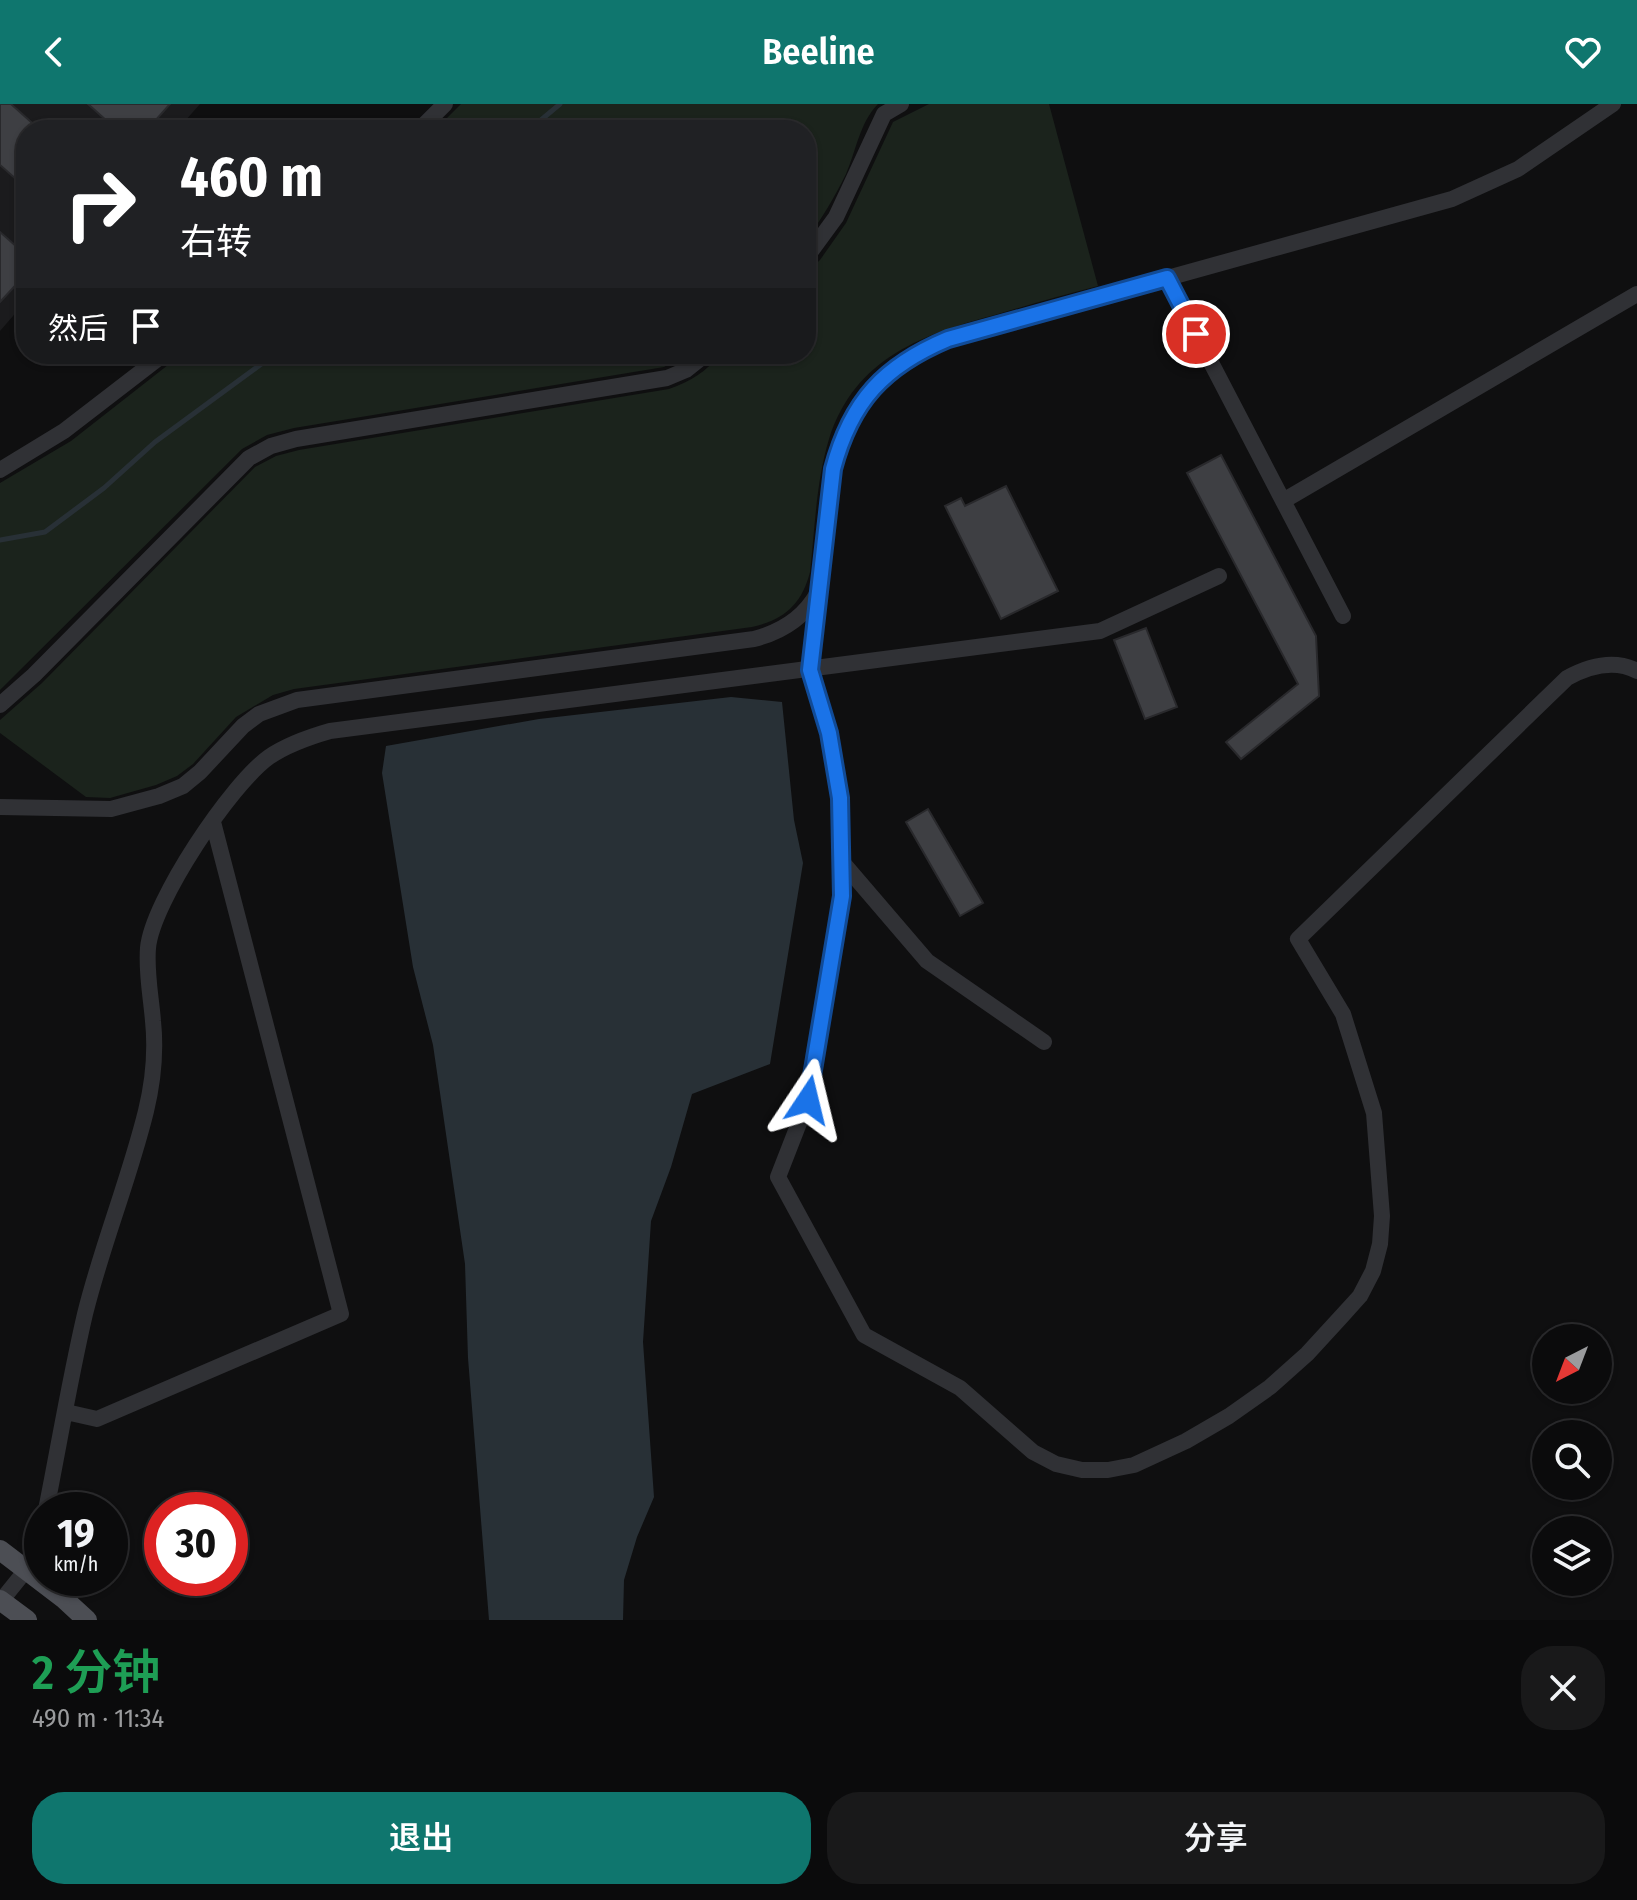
<!DOCTYPE html>
<html lang="zh">
<head>
<meta charset="utf-8">
<style>
	:root { --surface:#0b0b0c; --page:#19191a; --text:#f1f3f6; --muted:#9a9b9d; --line:#2b2b2d; --accent:#0f766e }
	body { margin:0; font-family:"Fira Sans Condensed","Noto Sans SC",sans-serif; background:var(--page); color:var(--text); height:100vh; display:flex; flex-direction:column; font-size:30px; white-space:nowrap }
	* { box-sizing:border-box; margin:0 }
	p { font-size:26px; color:var(--muted) }
	.icon { flex:none; width:44px; height:44px; fill:none; stroke:currentColor; stroke-width:2; stroke-linecap:round; stroke-linejoin:round }
	.map { position:relative; height:1516px; overflow:hidden }
	.drawer { display:flex; flex-direction:column; background:var(--surface); flex:1 }
	.drawer>* { flex:none }
	.guide { position:absolute; left:16px; top:16px; width:800px; height:244px; border-radius:32px; box-shadow:0 2px 6px #0004,0 0 0 2px var(--line); background:#202124; color:#fff; overflow:hidden }
	.needle { width:52px; rotate:222deg }
	.fabs { position:absolute; left:1532px; top:1220px; display:grid; gap:16px }
	.fabs a { display:grid; place-items:center; width:80px; height:80px; border-radius:50%; background:var(--surface); box-shadow:0 2px 6px #0004,0 0 0 2px var(--line); font-size:40px }
	.speed { position:absolute; left:24px; top:1388px; display:flex; gap:16px; font-size:40px; font-weight:700; text-align:center }
	.speed>* { display:grid; place-content:center; width:104px; height:104px; border-radius:50%; background:var(--surface); box-shadow:0 2px 6px #0004,0 0 0 2px var(--line); line-height:1 }
	.speed small { font-size:20px; font-weight:400 }
	.speed .limit { border:12px solid #d22; background:#fff; color:#111 }
	.pin { position:absolute; display:grid; place-items:center; width:68px; height:68px; color:#fff; margin:-34px; border:4px solid #fff; border-radius:50%; box-shadow:0 2px 8px #0007 }
	.me { position:absolute; width:88px; margin:-44px; rotate:10deg; stroke-linejoin:round; filter:drop-shadow(0 0 6px #0008) }
	.turn { display:flex; align-items:center; gap:28px; height:168px; padding:0 32px; font-size:36px }
	.turn .icon { width:104px; height:104px; stroke-width:2.5 }
	.turn b { display:block; font-size:56px; line-height:68px }
	.then { display:flex; align-items:center; height:76px; padding:0 32px; background:#0003; gap:16px; font-size:30px }
	.round { display:grid; place-items:center; flex:none; width:84px; height:84px; border-radius:32px; background:var(--page) }
	.headline { display:flex; align-items:center; justify-content:space-between; height:136px; padding:0 32px }
	h1 { font-size:48px; font-weight:600; line-height:60px; color:#1e9e55 }
	.button { display:flex; gap:16px; margin-top:auto; padding:16px 32px }
	.button a { flex:1; height:92px; border-radius:32px; background:var(--accent); color:#fff; font-size:32px; font-weight:600; line-height:92px; text-align:center }
	.button a+a { background:var(--page); color:var(--text) }
	header { display:flex; justify-content:space-between; align-items:center; height:104px; padding:0 32px; background:var(--accent); color:#fff; font-size:36px; font-weight:600 }
	.map>svg:first-child { display:block }
	.built { fill:#1b1b1d }
	.green { fill:#1b231c }
	.water { fill:#283036 }
	.lines { fill:none; stroke-linecap:round; stroke-linejoin:round }
	.stream { stroke:#283036; stroke-width:5 }
	.building { fill:#3e3f43; stroke:#29292c; stroke-width:2 }
	.minor { stroke:#303135; stroke-width:16 }
	.major { stroke:#4c4e54; stroke-width:20 }
	.route-casing { stroke:#114b97; stroke-width:20 }
	.route { stroke:#1a73e8; stroke-width:14 }
</style>
</head>
<body>
<header><svg class="icon" aria-label="back" viewBox="0 0 24 24"><path d="M15 5l-7 7 7 7"/></svg>Beeline<svg class="icon" aria-label="heart" viewBox="0 0 24 24"><path d="M12 20l-8-8c-3-5 5-10 8-4 3-6 11-1 8 4z"/></svg></header>
<div class="map">
<svg width="1637" height="1516" viewBox="0 0 1637 1516">
	<rect width="100%" height="100%" fill="#0f0f10"/>
	<path class="built" d="M0 0H200L177 26H26V197L0 227Z"/>
	<path class="green" d="M461 0H878C860 18 856 47 846 70 835 93 821 115 806 137V26H435Z
		M929 0H1049L1098 182C1064 191 1031 200 998 210 924 230 855 253 829 335 816 378 815 424 810 468 802 500 784 516 752 523L294 585 273 591 236 613 193 660 177 672 156 681 110 694 86 693 0 629V616L42 579 255 363 276 352 299 346 669 285C691 277 706 268 720 250H806V169L820 156 846 119 893 18Z
		M182 250H689L664 263 294 324 267 331 242 345 0 586V379L71 337Z"/>
	<path class="water" d="M731 593 782 598 794 716 803 759 770 960 692 990 671 1063 651 1117 643 1238 654 1393 637 1433 624 1476 623 1516H489L468 1254 465 1160 433 941 413 863 382 669 386 642 539 615Z"/>
	<g class="lines">
		<path class="stream" d="M529 26 560 0
			M0 436 45 428 104 384 155 338 275 250"/>
	</g>
	<path class="building" d="M0 0H11L40 26H26V84L0 61Z
		M88 0H170L147 26H117Z
		M0 128 26 151V170L0 198Z
		M1221 351 1316 532 1319 592 1241 655 1226 638 1298 580 1187 369Z
		M1006 382 1058 487 1001 515 945 402 961 394 965 402Z
		M1146 524 1177 603 1145 615 1114 536Z
		M928 705 983 799 960 812 906 718Z"/>
	<g class="lines">
		<path class="minor" d="M1613 0 1518 65 1452 95 948 235C883 261 852 297 833 365L810 566 829 629 840 694 842 792 808 996 778 1073 864 1231 960 1284 1033 1348 1056 1360 1082 1366H1108L1134 1361 1186 1337 1229 1312 1270 1283 1307 1250 1341 1213 1360 1192 1373 1167 1380 1140 1382 1112 1374 1009 1343 910 1298 835 1567 574C1589 562 1614 555 1637 567
			M419 26 445 0
			M806 154 836 113 884 10 901 0
			M1167 174 1343 512
			M0 366 64 327 164 250
			M1283 397 1637 190
			M0 601 34 571 249 354 271 342 296 335 667 274 686 266 706 250
			M0 703 111 705 159 692 183 682 200 668 243 622 259 610 297 596 754 535C781 528 803 515 817 490
			M843 759 927 857 1044 938
			M66 1308 97 1315 341 1210 213 718
			M46 1406C59 1341 70 1274 85 1210 102 1141 129 1076 146 1007 153 978 156 946 153 917 151 892 146 869 148 844 152 798 231 680 269 653 288 640 309 633 330 627L1100 527 1219 472
			M1 1497 26 1466 42 1428"/>
		<path class="major" d="M0 1446 63 1494 87 1516
			M0 1496 27 1516"/>
	</g>
	<g class="lines">
		<g class="route-casing">
			<path id="route" d="M808 996 842 792 840 694 829 629 810 566 833 365C851 297 884 262 948 235L1167 174 1196 230"/>
		</g>
		<use href="#route" class="route"/>
	</g>
</svg>
<div class="fabs">
<a><svg class="needle" viewBox="-14 -14 28 28"><path d="M0-13l5 13h-10z" fill="#e53935"/><path d="M0 13l5-13h-10z" fill="#9a9b9d"/></svg></a>
<a><svg class="icon" aria-label="search" viewBox="0 0 24 24"><circle cx="10" cy="10" r="6"/><path d="M15 15l6 6"/></svg></a>
<a><svg class="icon" aria-label="layers" viewBox="0 0 24 24"><path d="M12 4l9 5-9 5-9-5zM3 14l9 5 9-5"/></svg></a>
</div>
<div class="speed"><div>19<small>km/h</small></div><div class="limit">30</div></div>
<div class="pin" style="left:1196px;top:230px;background:#d93025"><svg class="icon" aria-label="arrive" viewBox="0 0 24 24"><path d="M6 21V4h12l-3 4 3 4H6"/></svg></div>
<svg class="me" style="left:808px;top:996px" viewBox="-20 -20 40 40"><path d="M0-17L14 15 0 8-14 15z" fill="#1a73e8" stroke="#fff" stroke-width="4"/></svg>
<div class="guide">
<div class="turn"><svg class="icon" aria-label="right" viewBox="0 0 24 24"><path d="M7 20v-9h11M14 6l5 5-5 5"/></svg><div><b>460 m</b>右转</div></div>
<div class="then">然后<svg class="icon" aria-label="arrive" viewBox="0 0 24 24"><path d="M6 21V4h12l-3 4 3 4H6"/></svg></div>
</div>
</div>
<section class="drawer">
<div class="headline"><div><h1>2 分钟</h1><p>490 m · 11:34</p></div><a class="round"><svg class="icon" aria-label="close" viewBox="0 0 24 24"><path d="M6 6l12 12M18 6L6 18"/></svg></a></div>
<div class="button"><a>退出</a><a>分享</a></div>
</section>
</body>
</html>
